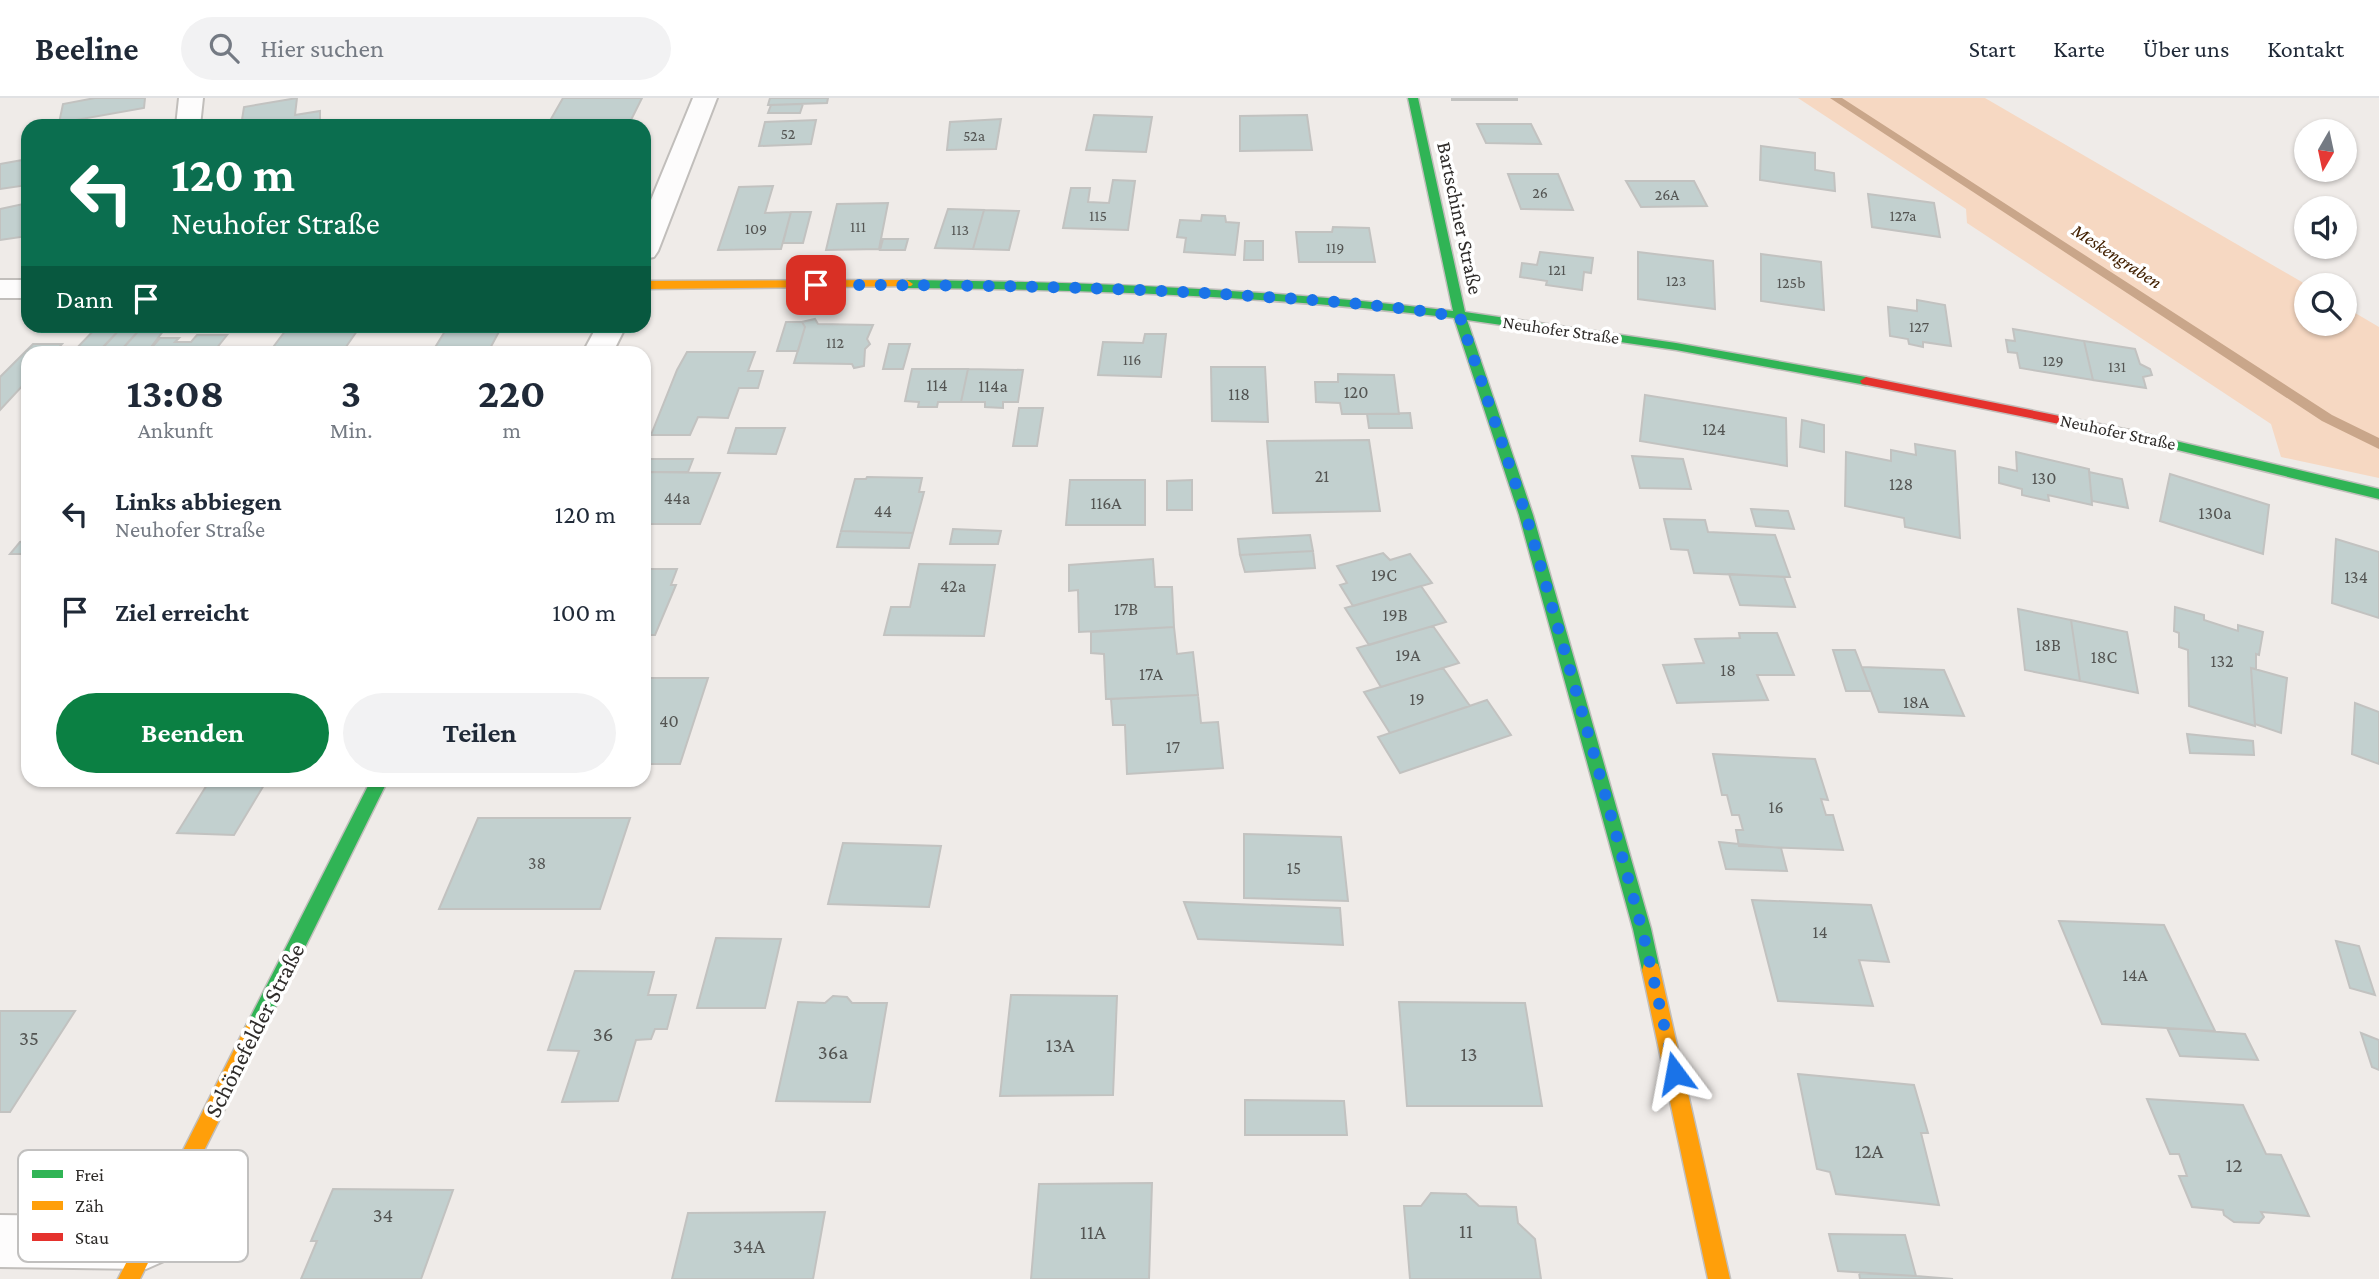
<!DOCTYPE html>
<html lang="de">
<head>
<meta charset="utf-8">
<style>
	:root { --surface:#fff; --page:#f2f2f3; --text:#1f2937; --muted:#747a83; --line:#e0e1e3; --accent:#0b8043 }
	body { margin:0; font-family:"Crimson Pro",serif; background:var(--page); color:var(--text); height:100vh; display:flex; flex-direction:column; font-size:26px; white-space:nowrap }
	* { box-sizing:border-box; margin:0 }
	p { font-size:23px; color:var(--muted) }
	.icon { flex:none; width:38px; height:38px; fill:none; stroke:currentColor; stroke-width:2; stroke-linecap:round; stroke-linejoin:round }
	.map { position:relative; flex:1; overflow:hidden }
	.details { position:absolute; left:21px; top:248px; width:630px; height:441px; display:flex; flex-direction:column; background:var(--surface); border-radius:21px; box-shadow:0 2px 5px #0004 }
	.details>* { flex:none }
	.top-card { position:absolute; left:21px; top:21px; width:630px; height:214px; border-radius:21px; box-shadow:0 2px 5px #0004; background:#0b6e4f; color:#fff; overflow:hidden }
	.needle { width:46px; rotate:189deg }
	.fabs { position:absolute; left:2294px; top:21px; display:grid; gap:14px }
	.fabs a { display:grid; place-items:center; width:63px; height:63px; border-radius:50%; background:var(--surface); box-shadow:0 2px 5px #0004; font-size:35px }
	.pin { position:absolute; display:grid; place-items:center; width:60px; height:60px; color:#fff; margin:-30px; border-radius:14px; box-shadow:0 4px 10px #0006 }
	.me { position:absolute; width:77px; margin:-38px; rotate:347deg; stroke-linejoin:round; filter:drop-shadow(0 0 5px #0008) }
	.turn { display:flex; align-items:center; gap:24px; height:147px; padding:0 35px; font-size:32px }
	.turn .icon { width:91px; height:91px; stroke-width:2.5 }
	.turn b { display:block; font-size:49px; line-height:60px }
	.then { display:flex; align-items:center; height:66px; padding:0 35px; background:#0003; gap:14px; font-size:26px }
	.eta { display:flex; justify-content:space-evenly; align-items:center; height:119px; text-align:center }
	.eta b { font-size:42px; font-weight:700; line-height:49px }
	.cta { display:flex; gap:14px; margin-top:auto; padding:14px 35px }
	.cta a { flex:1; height:80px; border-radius:42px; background:var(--accent); color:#fff; font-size:28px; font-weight:700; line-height:80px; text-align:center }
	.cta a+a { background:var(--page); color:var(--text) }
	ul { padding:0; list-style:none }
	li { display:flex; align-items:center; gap:21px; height:98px; padding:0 35px }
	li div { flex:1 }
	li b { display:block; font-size:26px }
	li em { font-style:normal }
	header { display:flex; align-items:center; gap:42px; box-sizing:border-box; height:98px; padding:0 35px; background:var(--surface); border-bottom:2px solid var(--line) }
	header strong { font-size:33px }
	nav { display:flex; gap:38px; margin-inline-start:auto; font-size:24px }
	.search { width:490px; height:63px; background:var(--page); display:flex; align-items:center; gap:18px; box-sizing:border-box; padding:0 24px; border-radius:38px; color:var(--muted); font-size:26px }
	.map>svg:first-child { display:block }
	.green { fill:#f6d8c2 }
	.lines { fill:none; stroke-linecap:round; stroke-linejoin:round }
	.stream { fill:#c9a68a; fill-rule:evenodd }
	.building { fill:#c2d0cf; stroke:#c2c2c0; stroke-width:2 }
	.street-casing { stroke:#c1bebb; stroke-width:4 }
	.fast-casing { stroke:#c1bebb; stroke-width:3 }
	.slow-casing { stroke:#c1bebb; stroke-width:3 }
	.jam-casing { stroke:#c1bebb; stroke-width:3 }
	.street { fill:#fdfcfc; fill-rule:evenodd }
	.fast { fill:#30b455; fill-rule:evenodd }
	.slow { fill:#ff9f0a; fill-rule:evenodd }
	.jam { fill:#e5322d; fill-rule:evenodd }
	.route { stroke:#1a73e8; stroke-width:12; stroke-dasharray:0 21.6 }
	.labels { text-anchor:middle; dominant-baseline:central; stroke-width:7; stroke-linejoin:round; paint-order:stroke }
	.far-number-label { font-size:16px; fill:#545553 }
	.far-street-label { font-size:18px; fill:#2f2c2a; stroke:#fff }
	.number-label { font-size:18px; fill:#545553 }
	.far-water-label { font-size:19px; font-style:italic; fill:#422102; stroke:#fff }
	.street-label { font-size:21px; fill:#2f2c2a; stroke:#fff }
	.near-number-label { font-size:21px; fill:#545553 }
	.near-street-label { font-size:24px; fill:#2f2c2a; stroke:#fff }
	.key { fill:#fff; stroke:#c1c0bf; stroke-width:2 }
	.key-label { font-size:19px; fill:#2f2c2a }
</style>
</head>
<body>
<header>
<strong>Beeline</strong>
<div class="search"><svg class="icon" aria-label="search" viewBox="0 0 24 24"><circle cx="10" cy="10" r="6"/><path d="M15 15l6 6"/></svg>Hier suchen</div>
<nav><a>Start</a><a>Karte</a><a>Über uns</a><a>Kontakt</a></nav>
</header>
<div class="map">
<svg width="2379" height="1181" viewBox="0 0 2379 1181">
	<rect width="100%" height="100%" fill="#efebe8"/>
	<path class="green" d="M1798 0H1985L2307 187 2306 226H2345V209L2379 229V380L2281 359 2271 326 1967 125 1966 111Z"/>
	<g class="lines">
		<path class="stream" d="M1830 0H1842L2332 317 2379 340V351L2322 323Z"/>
	</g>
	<path class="building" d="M95 0H145L144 10 59 25 63 6Z
		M297 0 295 17 320 13V28H241L244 9Z
		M563 0H642L628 28H547Z
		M770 0H828L827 5 768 7Z
		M1452 0H1517V2H1452Z
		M803 6 800 15H768L771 7Z
		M1094 17 1152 19 1146 54 1086 52Z
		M1307 17 1312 52 1240 53V18Z
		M1001 21 996 51 947 52 950 24Z
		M816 22 811 46 759 48 765 24Z
		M1477 26H1531L1541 46 1486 45Z
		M1761 48 1815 55V72L1834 75 1835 93 1760 82Z
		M28 61V87L0 91V66Z
		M1508 76H1558L1573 112 1521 111Z
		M1113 82 1135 83 1128 132 1063 130 1071 90H1090L1088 104 1109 105Z
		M1626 83H1694L1707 108 1641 109Z
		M773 88 765 115 791 114 781 151 718 152 739 89Z
		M1868 96 1934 105 1940 139 1872 129Z
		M28 105V138L0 142V111Z
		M888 105 879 151 826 152 837 106Z
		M948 111 984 112 973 151 935 150Z
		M984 112 1019 113 1009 152 973 151Z
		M791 114H811L803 145H783Z
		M1202 117 1225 118 1226 124 1239 125 1235 157 1184 154 1186 140 1177 139 1180 122 1201 123Z
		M1333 129 1369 130 1375 164H1299L1296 134H1332Z
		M883 141H908L905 152H880Z
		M1245 143H1263V162H1244Z
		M1540 154 1593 160 1591 175 1584 174 1582 192 1546 187 1547 183 1520 179 1522 165 1537 167Z
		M1638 154 1713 163 1715 211 1638 201Z
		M1761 156 1821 164 1824 212 1761 203Z
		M1917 202 1945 207 1951 248 1923 244V249L1909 246 1908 241 1890 238 1888 209 1917 213Z
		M815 221 818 226 873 227 867 241 870 246 865 251 864 268 854 270 852 266 794 265 805 229 802 224Z
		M786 224H802L805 229 798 253H777Z
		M98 228H123L97 256H28V286H24L0 312V279L33 246H62L55 254 74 253Z
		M123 228H143L122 251H101Z
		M143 228H167L151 249H124Z
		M447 230H501L487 256H431Z
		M2013 231 2084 243 2093 282 2020 270 2017 255 2008 254 2006 242 2015 243Z
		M286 232 357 233 341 256H268Z
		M1145 236H1166L1161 279 1098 277 1103 244 1143 245Z
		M197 237H227L212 256H146L160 240H179L175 244H191Z
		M2084 243 2135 251 2140 266 2150 271 2152 277 2143 279 2146 290 2093 282Z
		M889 246H910L903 271H883Z
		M687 254H755L748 273H763L758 290H739L728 320 698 319 690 337H651L677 272Z
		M1211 269H1265L1268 324 1212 323Z
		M912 271H968L961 304H938L937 309H918L919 304 905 303Z
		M968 271 1023 272 1018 304H1003V310L985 309V304H961Z
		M1338 276 1394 277 1399 316H1342L1340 305 1316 304 1315 284H1338Z
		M1645 297 1786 320 1787 368 1640 343Z
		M1019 310H1043L1037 348H1013Z
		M1410 315 1412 330H1369L1367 316Z
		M1802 322 1824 327V354L1800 349Z
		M736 330H785L776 356 728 355Z
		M1369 342 1380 413 1273 415 1267 343Z
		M1915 346 1955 353 1960 440 1905 429 1904 420 1845 408 1846 354 1891 363V352L1916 357Z
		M2016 354 2089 371 2092 407 2048 397 2049 403 2022 397V391L1999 385V369L2017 373Z
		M1632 358 1683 361 1691 391 1640 390Z
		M644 361H693L688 374H644Z
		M644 374 720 375 700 426H644Z
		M2089 374 2122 381 2128 410 2092 403Z
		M2170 376 2269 407 2263 456 2160 423Z
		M867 379 922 380 919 394H924L913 435 841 433 855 381H866Z
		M1070 382H1145V427H1066Z
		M1192 382V412H1167V383Z
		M1751 411 1788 413 1794 431 1756 428Z
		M1664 421 1705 422 1708 434 1775 437 1790 479 1694 475 1688 452 1671 451Z
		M953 431 1001 433 998 446H950Z
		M841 433 913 435 909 450 837 449Z
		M1310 437 1313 453 1240 457 1238 441Z
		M2336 441 2379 454V520L2332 505Z
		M28 443V456H10L20 444Z
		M1313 453 1315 470 1245 474 1240 457Z
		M1383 455 1390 462 1410 456 1432 485 1353 508 1340 487 1347 485 1337 468Z
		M1153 461 1155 489H1172L1174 529 1079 534 1078 492 1069 493V467Z
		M919 466 995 467 984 538 884 537 891 509H910Z
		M644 471H677L671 487H676L655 537H644Z
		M1729 476 1784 479 1795 509 1740 507Z
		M1421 488 1446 524 1369 547 1345 510Z
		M2175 509 2204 517V522L2238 533V527L2263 534 2259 557 2256 556V571L2251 570 2255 628 2189 608 2188 552 2179 549V535L2174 533Z
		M2018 511 2071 522 2080 583 2025 572Z
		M2071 522 2127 534 2138 595 2080 583Z
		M1433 528 1459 565 1381 589 1357 550Z
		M1174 529 1177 556 1193 554 1198 597 1106 601 1104 556 1091 555V534Z
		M1739 535H1777L1794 577H1757L1768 602 1677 605 1663 567 1704 565 1695 541 1740 540Z
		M1833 552H1855L1871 593H1846Z
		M1862 569 1944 572 1964 618 1879 614Z
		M1443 570 1470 608 1390 635 1364 594Z
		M2251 570 2287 580 2281 635 2255 626Z
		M644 580H708L680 666H644Z
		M1198 597 1201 625 1218 624 1223 670 1127 676 1125 627H1113L1111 601Z
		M1487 602 1511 637 1400 675 1378 639Z
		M2355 605 2379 614V666L2352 656Z
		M2187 636 2253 643 2254 657 2190 655Z
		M1713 656 1815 661 1828 702 1821 701 1826 717H1833L1843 752 1739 748 1736 732H1743L1739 717H1732L1727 697H1722Z
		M210 682H267L234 737 177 735Z
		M478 720H630L600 811H439Z
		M1244 736 1341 739 1348 803 1244 800Z
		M1719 744 1781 750 1787 773 1726 771Z
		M843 745 941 748 929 809 828 806Z
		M1752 802 1871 807 1889 864 1859 862 1873 908 1778 903Z
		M1184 804 1340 810 1343 847 1198 841Z
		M2059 823 2164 827 2215 933 2102 926Z
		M716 840 781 841 765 910H697Z
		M2336 843 2359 848 2375 897 2350 890Z
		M575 873 654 874 648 897H676L667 931H655L651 941 636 942 618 1003 562 1004 579 953 548 952Z
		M1011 897 1117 898 1113 997 1000 998Z
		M833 898 847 899 852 905H887L870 1004 776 1003 798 904 825 905Z
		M1399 904 1525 905 1542 1008H1407Z
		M0 913H75L10 1014H0Z
		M2167 930 2245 936 2258 962 2180 958Z
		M2361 935 2379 942V972L2372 969Z
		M1798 976 1914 987 1928 1035H1921L1939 1107 1836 1096 1830 1074 1817 1071Z
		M2147 1001 2243 1007 2266 1056 2281 1057 2309 1118 2261 1114 2264 1119 2259 1125 2234 1124 2224 1117 2223 1112 2192 1109 2179 1078H2187L2179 1056H2170Z
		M1245 1002 1344 1003 1347 1037H1245Z
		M1152 1085 1149 1181H1031L1039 1086Z
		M333 1091 453 1092 421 1181H301L317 1143H311Z
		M1431 1095 1466 1096 1479 1108 1516 1109 1518 1125 1535 1141 1541 1181H1410L1404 1108H1421Z
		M825 1114 813 1181H672L688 1115Z
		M1829 1136 1905 1137 1916 1178 1838 1173Z
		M1859 1175 1916 1178 1953 1181H1860Z"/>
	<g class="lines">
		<g class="street-casing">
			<path id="street" d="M179 0H203L200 28H176Z
				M693 0H717L658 153 654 159 644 161V119Z
				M0 182H28V200H0Z
				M597 228H626L612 256H582Z
				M0 1117 146 1119 164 1127 172 1145 164 1163 146 1171 0 1169Z"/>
		</g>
		<g class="fast-casing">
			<path id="fast" d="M1408 0H1418L1465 214 1676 245 1866 279 1872 283 1866 287 1676 252 1467 222 1533 417 1651 831 1660 872 1658 878 1651 880 1644 878 1642 872 1633 831 1519 417 1454 220C1273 198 1090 191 907 190L901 186 907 182C1089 184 1272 191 1453 213Z
				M2129 332 2379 391V401L2124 339V333Z
				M371 682H388L261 938 254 941 247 938 244 932 247 926Z"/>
		</g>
		<g class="slow-casing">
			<path id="slow" d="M907 182 913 186 911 188 644 191V183Z
				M1651 864 1658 866 1660 872 1730 1181H1708L1642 872 1644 866Z
				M254 923 261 926 264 932 140 1181H118L247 926Z"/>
		</g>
		<g class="jam-casing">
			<path id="jam" d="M1866 279 2129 332 2136 336 2129 340 1862 286 1860 283Z"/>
		</g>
		<use href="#street" class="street"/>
		<use href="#fast" class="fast"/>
		<use href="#slow" class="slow"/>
		<use href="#jam" class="jam"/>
	</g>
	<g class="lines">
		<path class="route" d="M816 187C956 187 1097 188 1237 197 1311 202 1386 206 1460 219L1526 417 1597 667 1642 831 1675 975"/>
	</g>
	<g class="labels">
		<g class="far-number-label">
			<text x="788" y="35">52</text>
			<text x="974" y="37">52a</text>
			<text x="1540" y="94">26</text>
			<text x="1667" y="96">26A</text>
			<text x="1098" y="117">115</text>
			<text x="1903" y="117">127a</text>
			<text x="858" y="128">111</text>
			<text x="756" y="130">109</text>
			<text x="960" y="131">113</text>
			<text x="1335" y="149">119</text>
			<text x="1557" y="171">121</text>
			<text x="1676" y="182">123</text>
			<text x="1791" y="184">125b</text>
			<text x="1919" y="228">127</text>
			<text x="835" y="244">112</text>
			<text x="1132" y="261">116</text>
			<text x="2053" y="262">129</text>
			<text x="2117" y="268">131</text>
		</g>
		<g class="far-street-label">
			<text transform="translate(1561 232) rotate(8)">Neuhofer Straße</text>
			<text transform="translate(2118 334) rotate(12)">Neuhofer Straße</text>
		</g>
		<g class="number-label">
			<text x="937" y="287">114</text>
			<text x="993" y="288">114a</text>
			<text x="1356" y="294">120</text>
			<text x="1239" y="296">118</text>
			<text x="1714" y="331">124</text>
			<text x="1322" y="378">21</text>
			<text x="2044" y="380">130</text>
			<text x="1901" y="386">128</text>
			<text x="677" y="400">44a</text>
			<text x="1106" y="405">116A</text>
			<text x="883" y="413">44</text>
			<text x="2215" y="415">130a</text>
			<text x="1384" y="477">19C</text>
			<text x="2356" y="479">134</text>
			<text x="953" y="488">42a</text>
			<text x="1126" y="511">17B</text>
			<text x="1395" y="517">19B</text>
			<text x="2048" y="547">18B</text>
			<text x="1408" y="557">19A</text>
			<text x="2104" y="559">18C</text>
			<text x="2222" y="563">132</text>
			<text x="1728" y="572">18</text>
			<text x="1151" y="576">17A</text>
			<text x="1417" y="601">19</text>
			<text x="1916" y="604">18A</text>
			<text x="669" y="623">40</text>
			<text x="1173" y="649">17</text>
			<text x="1776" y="709">16</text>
			<text x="537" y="765">38</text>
			<text x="1294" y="770">15</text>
			<text x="1820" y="834">14</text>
			<text x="2135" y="877">14A</text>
		</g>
		<g class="far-water-label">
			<text transform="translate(2117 158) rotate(33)">Meskengraben</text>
		</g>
		<g class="street-label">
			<text transform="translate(1460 120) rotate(78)">Bartschiner Straße</text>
		</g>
		<g class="near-number-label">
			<text x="603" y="936">36</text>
			<text x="29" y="940">35</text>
			<text x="1060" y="947">13A</text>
			<text x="833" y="954">36a</text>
			<text x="1469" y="956">13</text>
			<text x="1869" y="1053">12A</text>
			<text x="2234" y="1067">12</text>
			<text x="383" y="1117">34</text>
			<text x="1466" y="1133">11</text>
			<text x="1093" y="1134">11A</text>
			<text x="749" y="1148">34A</text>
		</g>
		<g class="near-street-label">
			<text transform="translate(254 932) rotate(-63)">Schönefelder Straße</text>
		</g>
	</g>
	<rect x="18" y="1052" width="230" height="112" rx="10" class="key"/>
	<rect x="32" y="1072" width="31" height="8" fill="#30b455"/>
	<rect x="32" y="1103" width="31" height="9" fill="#ff9f0a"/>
	<rect x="32" y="1135" width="31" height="8" fill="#e5322d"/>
	<g class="key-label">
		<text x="75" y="1083">Frei</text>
		<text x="75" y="1114">Zäh</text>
		<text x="75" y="1146">Stau</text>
	</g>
</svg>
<div class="fabs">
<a><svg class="needle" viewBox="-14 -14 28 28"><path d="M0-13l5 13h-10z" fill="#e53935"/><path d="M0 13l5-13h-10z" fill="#747a83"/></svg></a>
<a><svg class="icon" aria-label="sound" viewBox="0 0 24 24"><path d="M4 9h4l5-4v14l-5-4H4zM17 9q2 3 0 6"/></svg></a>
<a><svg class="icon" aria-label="search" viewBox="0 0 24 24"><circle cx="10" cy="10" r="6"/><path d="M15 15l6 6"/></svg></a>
</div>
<div class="pin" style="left:816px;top:187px;background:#d93025"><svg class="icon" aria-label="arrive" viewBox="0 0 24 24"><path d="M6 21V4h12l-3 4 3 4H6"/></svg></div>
<svg class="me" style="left:1675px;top:975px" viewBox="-20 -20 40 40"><path d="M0-17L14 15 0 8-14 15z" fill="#1a73e8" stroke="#fff" stroke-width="4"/></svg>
<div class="top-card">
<div class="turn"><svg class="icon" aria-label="left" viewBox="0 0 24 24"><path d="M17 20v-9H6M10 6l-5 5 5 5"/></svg><div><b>120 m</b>Neuhofer Straße</div></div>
<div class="then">Dann<svg class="icon" aria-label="arrive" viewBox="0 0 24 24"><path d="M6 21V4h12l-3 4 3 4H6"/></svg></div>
</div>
<section class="details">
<div class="eta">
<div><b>13:08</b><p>Ankunft</p></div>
<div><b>3</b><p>Min.</p></div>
<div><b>220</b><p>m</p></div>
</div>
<ul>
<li><svg class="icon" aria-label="left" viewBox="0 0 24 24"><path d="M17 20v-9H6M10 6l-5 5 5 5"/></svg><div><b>Links abbiegen</b><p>Neuhofer Straße</p></div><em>120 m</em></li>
<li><svg class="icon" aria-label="arrive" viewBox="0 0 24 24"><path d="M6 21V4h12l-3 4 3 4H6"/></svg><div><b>Ziel erreicht</b></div><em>100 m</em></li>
</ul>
<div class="cta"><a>Beenden</a><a>Teilen</a></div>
</section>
</div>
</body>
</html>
